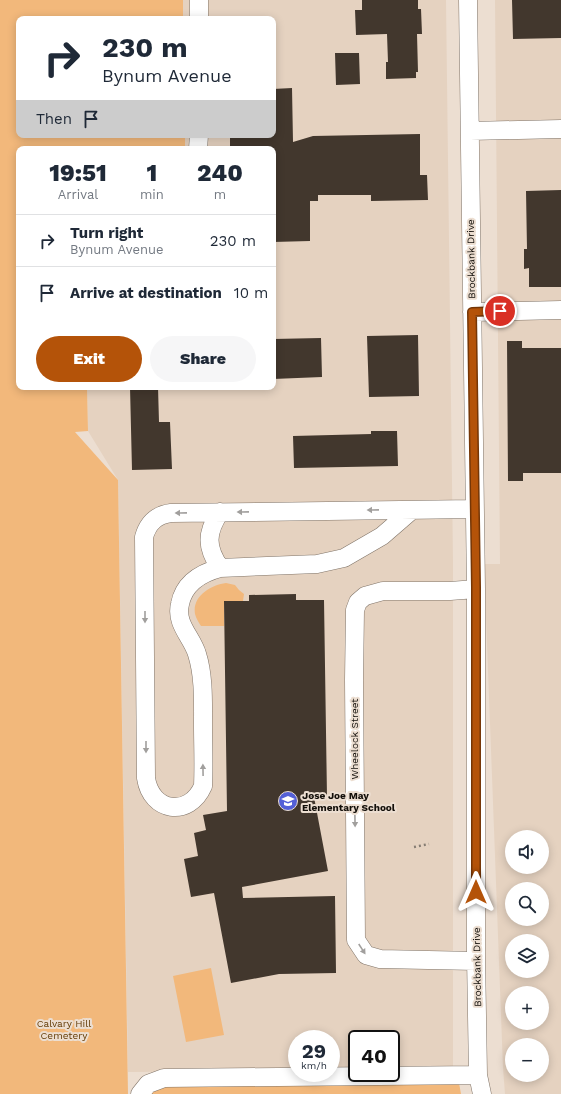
<!DOCTYPE html>
<html lang="en">
<head>
<meta charset="utf-8">
<style>
	:root { --surface:#fff; --page:#f6f6f7; --text:#1f2937; --muted:#747a83; --line:#e0e1e3; --accent:#b45309 }
	body { margin:0; font-family:"Work Sans",sans-serif; background:var(--page); color:var(--text); height:100vh; display:flex; flex-direction:column; font-size:15px; white-space:nowrap }
	* { box-sizing:border-box; margin:0 }
	p { font-size:13px; color:var(--muted) }
	.icon { flex:none; width:22px; height:22px; fill:none; stroke:currentColor; stroke-width:2; stroke-linecap:round; stroke-linejoin:round }
	.map { position:relative; flex:1; overflow:hidden }
	.side { position:absolute; left:16px; top:146px; width:260px; height:244px; display:flex; flex-direction:column; background:var(--surface); border-radius:8px; box-shadow:0 2px 10px #0003 }
	.side>* { flex:none }
	.banner { position:absolute; left:16px; top:16px; width:260px; height:122px; border-radius:8px; box-shadow:0 2px 10px #0003; background:#fff; color:var(--text); overflow:hidden }
	.fabs { position:absolute; left:505px; top:830px; display:grid; gap:8px }
	.fabs a { display:grid; place-items:center; width:44px; height:44px; border-radius:50%; background:var(--surface); box-shadow:0 2px 10px #0003; font-size:20px }
	.speed { position:absolute; left:288px; top:1030px; display:flex; gap:8px; font-size:20px; font-weight:700; text-align:center }
	.speed>* { display:grid; place-content:center; width:52px; height:52px; border-radius:50%; background:var(--surface); box-shadow:0 2px 10px #0003; line-height:1 }
	.speed small { font-size:10px; font-weight:400 }
	.speed .limit { border:2px solid #111; border-radius:6px; background:#fff; color:#111 }
	.pin { position:absolute; display:grid; place-items:center; width:34px; height:34px; color:#fff; margin:-17px; border:2px solid #fff; border-radius:50%; box-shadow:0 1px 4px #0007 }
	.me { position:absolute; width:44px; margin:-22px; rotate:0deg; stroke-linejoin:round; filter:drop-shadow(0 0 3px #0008) }
	.turn { display:flex; align-items:center; gap:14px; height:84px; padding:0 20px; font-size:18px }
	.turn .icon { width:52px; height:52px; stroke-width:2.5 }
	.turn b { display:block; font-size:28px; line-height:34px }
	.then { display:flex; align-items:center; height:38px; padding:0 20px; background:#0003; gap:8px; font-size:15px }
	.eta { display:flex; justify-content:space-evenly; align-items:center; height:68px; text-align:center }
	.eta b { font-size:24px; font-weight:800; line-height:28px }
	.action { display:flex; gap:8px; margin-top:auto; padding:8px 20px }
	.action a { flex:1; height:46px; border-radius:24px; background:var(--accent); color:#fff; font-size:16px; font-weight:800; line-height:46px; text-align:center }
	.action a+a { background:var(--page); color:var(--text) }
	ul { padding:0; list-style:none }
	li { display:flex; align-items:center; gap:12px; height:52px; padding:0 20px; border-top:1px solid var(--line) }
	li div { flex:1 }
	li b { display:block; font-size:15px }
	li em { font-style:normal }
	.map>svg:first-child { display:block }
	.built { fill:#e5d2c0; fill-rule:evenodd }
	.green { fill:#f2b87b }
	.building { fill:#42372d }
	.lines { fill:none; stroke-linecap:round; stroke-linejoin:round }
	.minor-casing { stroke:#807468; stroke-width:19 }
	.path { stroke:#867d73; stroke-width:2.5; stroke-dasharray:2 3; stroke-linecap:butt }
	.minor { stroke:#fff; stroke-width:18 }
	.oneway { fill:#a19f9d }
	.route-casing { stroke:#753606; stroke-width:10 }
	.route { stroke:#b45309; stroke-width:7 }
	.labels { text-anchor:middle; dominant-baseline:central; stroke-width:4; stroke-linejoin:round; paint-order:stroke }
	.street-label { font-size:10px; fill:#130f0a; stroke:#ecded1 }
	.poi-label { font-size:10px; font-weight:bold; fill:#130f0a; stroke:#ecded1; text-anchor:start }
	.park-label { font-size:10px; fill:#633b06; stroke:#ecded1 }
</style>
</head>
<body>
<div class="map">
<svg width="561" height="1094" viewBox="0 0 561 1094">
	<rect width="100%" height="100%" fill="#ecded1"/>
	<path class="built" d="M183 0H446L453 562V1071H391V1039H357V1071H331V1039H297V1071L128 1072 118 480 88 431 87 387H273V149H185V135H273V19H183Z
		M495 0H561V1094H505L503 1068 484 564H500ZM512 837H542V867H512ZM512 889H542V919H512ZM512 941H542V971H512ZM512 993H542V1023H512ZM512 1045H542V1075H512Z"/>
	<path class="green" d="M0 0H183V19H19V135H185V149H19V387H87L88 431 75 432 118 480 128 1094H0Z
		M226 583 235 585 239 590 244 594 243 601H224V626H201C199 623 196 618 195 614 192 596 211 585 226 583Z
		M211 968 224 1035 186 1042 173 976Z
		M459 1083 461 1094H150L162 1085Z"/>
	<path class="building" d="M362 0H418V9H421L422 34H417L418 72H416V78L386 79V62H388L387 34 356 35 355 10H362Z
		M512 0H561V38L513 39Z
		M335 53H359L360 84 336 85Z
		M292 88 293 142 313 136 420 134V175H427L428 200 371 201V195H318V201H310V241L273 242V149H230V135H273V89Z
		M561 190V287H529V268L524 269V249H527L526 191Z
		M418 335 419 396 369 397 367 336Z
		M321 338 322 377 273 379V339Z
		M507 341H522V348H561V473H523V481H508Z
		M130 387H158L159 422H170L172 469 132 470Z
		M371 431H397L398 466 294 468 293 436 371 434Z
		M296 594V600H324L327 797H314L328 871 242 887 243 898 335 896 336 973 279 974 231 983 214 893 191 897 184 859 198 856 194 833 206 830 203 815 227 811 224 601H249V595Z"/>
	<g class="lines">
		<g class="minor-casing">
			<path id="minor" d="M199 0V19
				M468 0 476 589V956L478 1075 482 1094
				M470 131 561 129
				M198 149 199 135
				M472 312 561 310
				M412 510 382 536 344 558 317 564 220 568C201 573 184 583 180 604 175 624 192 637 197 654 204 676 203 702 203 724 203 745 204 765 203 786 189 818 151 812 146 778L144 537C148 523 156 515 171 513L474 509
				M220 512C206 533 206 547 220 568
				M476 589 450 591H383L365 596 358 602 355 610 354 680 356 940 366 955 380 959 476 961
				M140 1094 148 1084 164 1078 478 1075"/>
		</g>
		<path class="path" d="M414 847 429 844"/>
		<use href="#minor" class="minor"/>
	</g>
	<defs><path id="oneway-solid" d="M-6-.8H1V-3.2L6.5 0L1 3.2V.8H-6Z"/></defs>
	<g class="oneway">
		<use href="#oneway-solid" transform="translate(373 510) rotate(179)"/>
		<use href="#oneway-solid" transform="translate(243 512) rotate(179)"/>
		<use href="#oneway-solid" transform="translate(181 513) rotate(179)"/>
		<use href="#oneway-solid" transform="translate(145 617) rotate(90)"/>
		<use href="#oneway-solid" transform="translate(146 747) rotate(90)"/>
		<use href="#oneway-solid" transform="translate(203 770) rotate(-91)"/>
		<use href="#oneway-solid" transform="translate(355 821) rotate(89)"/>
		<use href="#oneway-solid" transform="translate(362 949) rotate(57)"/>
	</g>
	<g class="lines">
		<g class="route-casing">
			<path id="route" d="M476 892V587L472 312 500 311"/>
		</g>
		<use href="#route" class="route"/>
	</g>
	<defs>
		<g id="school-disc" transform="scale(1)"><circle r="9.5" fill="#5460d7" stroke="#ecded1"/><path d="M0-5L7-2L0 1L-7-2ZM-4 1L0 2.5L4 1V4Q0 6-4 4Z" fill="#fff"/></g>
	</defs>
	<g fill-rule="evenodd">
		<use href="#school-disc" x="288" y="801"/>
	</g>
	<g class="labels">
		<g class="street-label">
			<text transform="translate(471 259) rotate(-91)">Brockbank Drive</text>
			<text transform="translate(354 739) rotate(-90)">Wheelock Street</text>
			<text transform="translate(477 967) rotate(-91)">Brockbank Drive</text>
		</g>
		<g class="poi-label">
			<text x="302" y="795">Jose Joe May<tspan x="302" dy="12">Elementary School</tspan></text>
		</g>
		<g class="park-label">
			<text x="64" y="1023">Calvary Hill<tspan x="64" dy="12">Cemetery</tspan></text>
		</g>
	</g>
</svg>
<div class="fabs">
<a><svg class="icon" aria-label="sound" viewBox="0 0 24 24"><path d="M4 9h4l5-4v14l-5-4H4zM17 9q2 3 0 6"/></svg></a>
<a><svg class="icon" aria-label="search" viewBox="0 0 24 24"><circle cx="10" cy="10" r="6"/><path d="M15 15l6 6"/></svg></a>
<a><svg class="icon" aria-label="layers" viewBox="0 0 24 24"><path d="M12 4l9 5-9 5-9-5zM3 14l9 5 9-5"/></svg></a>
<a>+</a>
<a>−</a>
</div>
<div class="speed"><div>29<small>km/h</small></div><div class="limit">40</div></div>
<div class="pin" style="left:500px;top:311px;background:#d93025"><svg class="icon" aria-label="arrive" viewBox="0 0 24 24"><path d="M6 21V4h12l-3 4 3 4H6"/></svg></div>
<svg class="me" style="left:476px;top:892px" viewBox="-20 -20 40 40"><path d="M0-17L14 15 0 8-14 15z" fill="#b45309" stroke="#fff" stroke-width="4"/></svg>
<div class="banner">
<div class="turn"><svg class="icon" aria-label="right" viewBox="0 0 24 24"><path d="M7 20v-9h11M14 6l5 5-5 5"/></svg><div><b>230 m</b>Bynum Avenue</div></div>
<div class="then">Then<svg class="icon" aria-label="arrive" viewBox="0 0 24 24"><path d="M6 21V4h12l-3 4 3 4H6"/></svg></div>
</div>
<section class="side">
<div class="eta">
<div><b>19:51</b><p>Arrival</p></div>
<div><b>1</b><p>min</p></div>
<div><b>240</b><p>m</p></div>
</div>
<ul>
<li><svg class="icon" aria-label="right" viewBox="0 0 24 24"><path d="M7 20v-9h11M14 6l5 5-5 5"/></svg><div><b>Turn right</b><p>Bynum Avenue</p></div><em>230 m</em></li>
<li><svg class="icon" aria-label="arrive" viewBox="0 0 24 24"><path d="M6 21V4h12l-3 4 3 4H6"/></svg><div><b>Arrive at destination</b></div><em>10 m</em></li>
</ul>
<div class="action"><a>Exit</a><a>Share</a></div>
</section>
</div>
</body>
</html>
